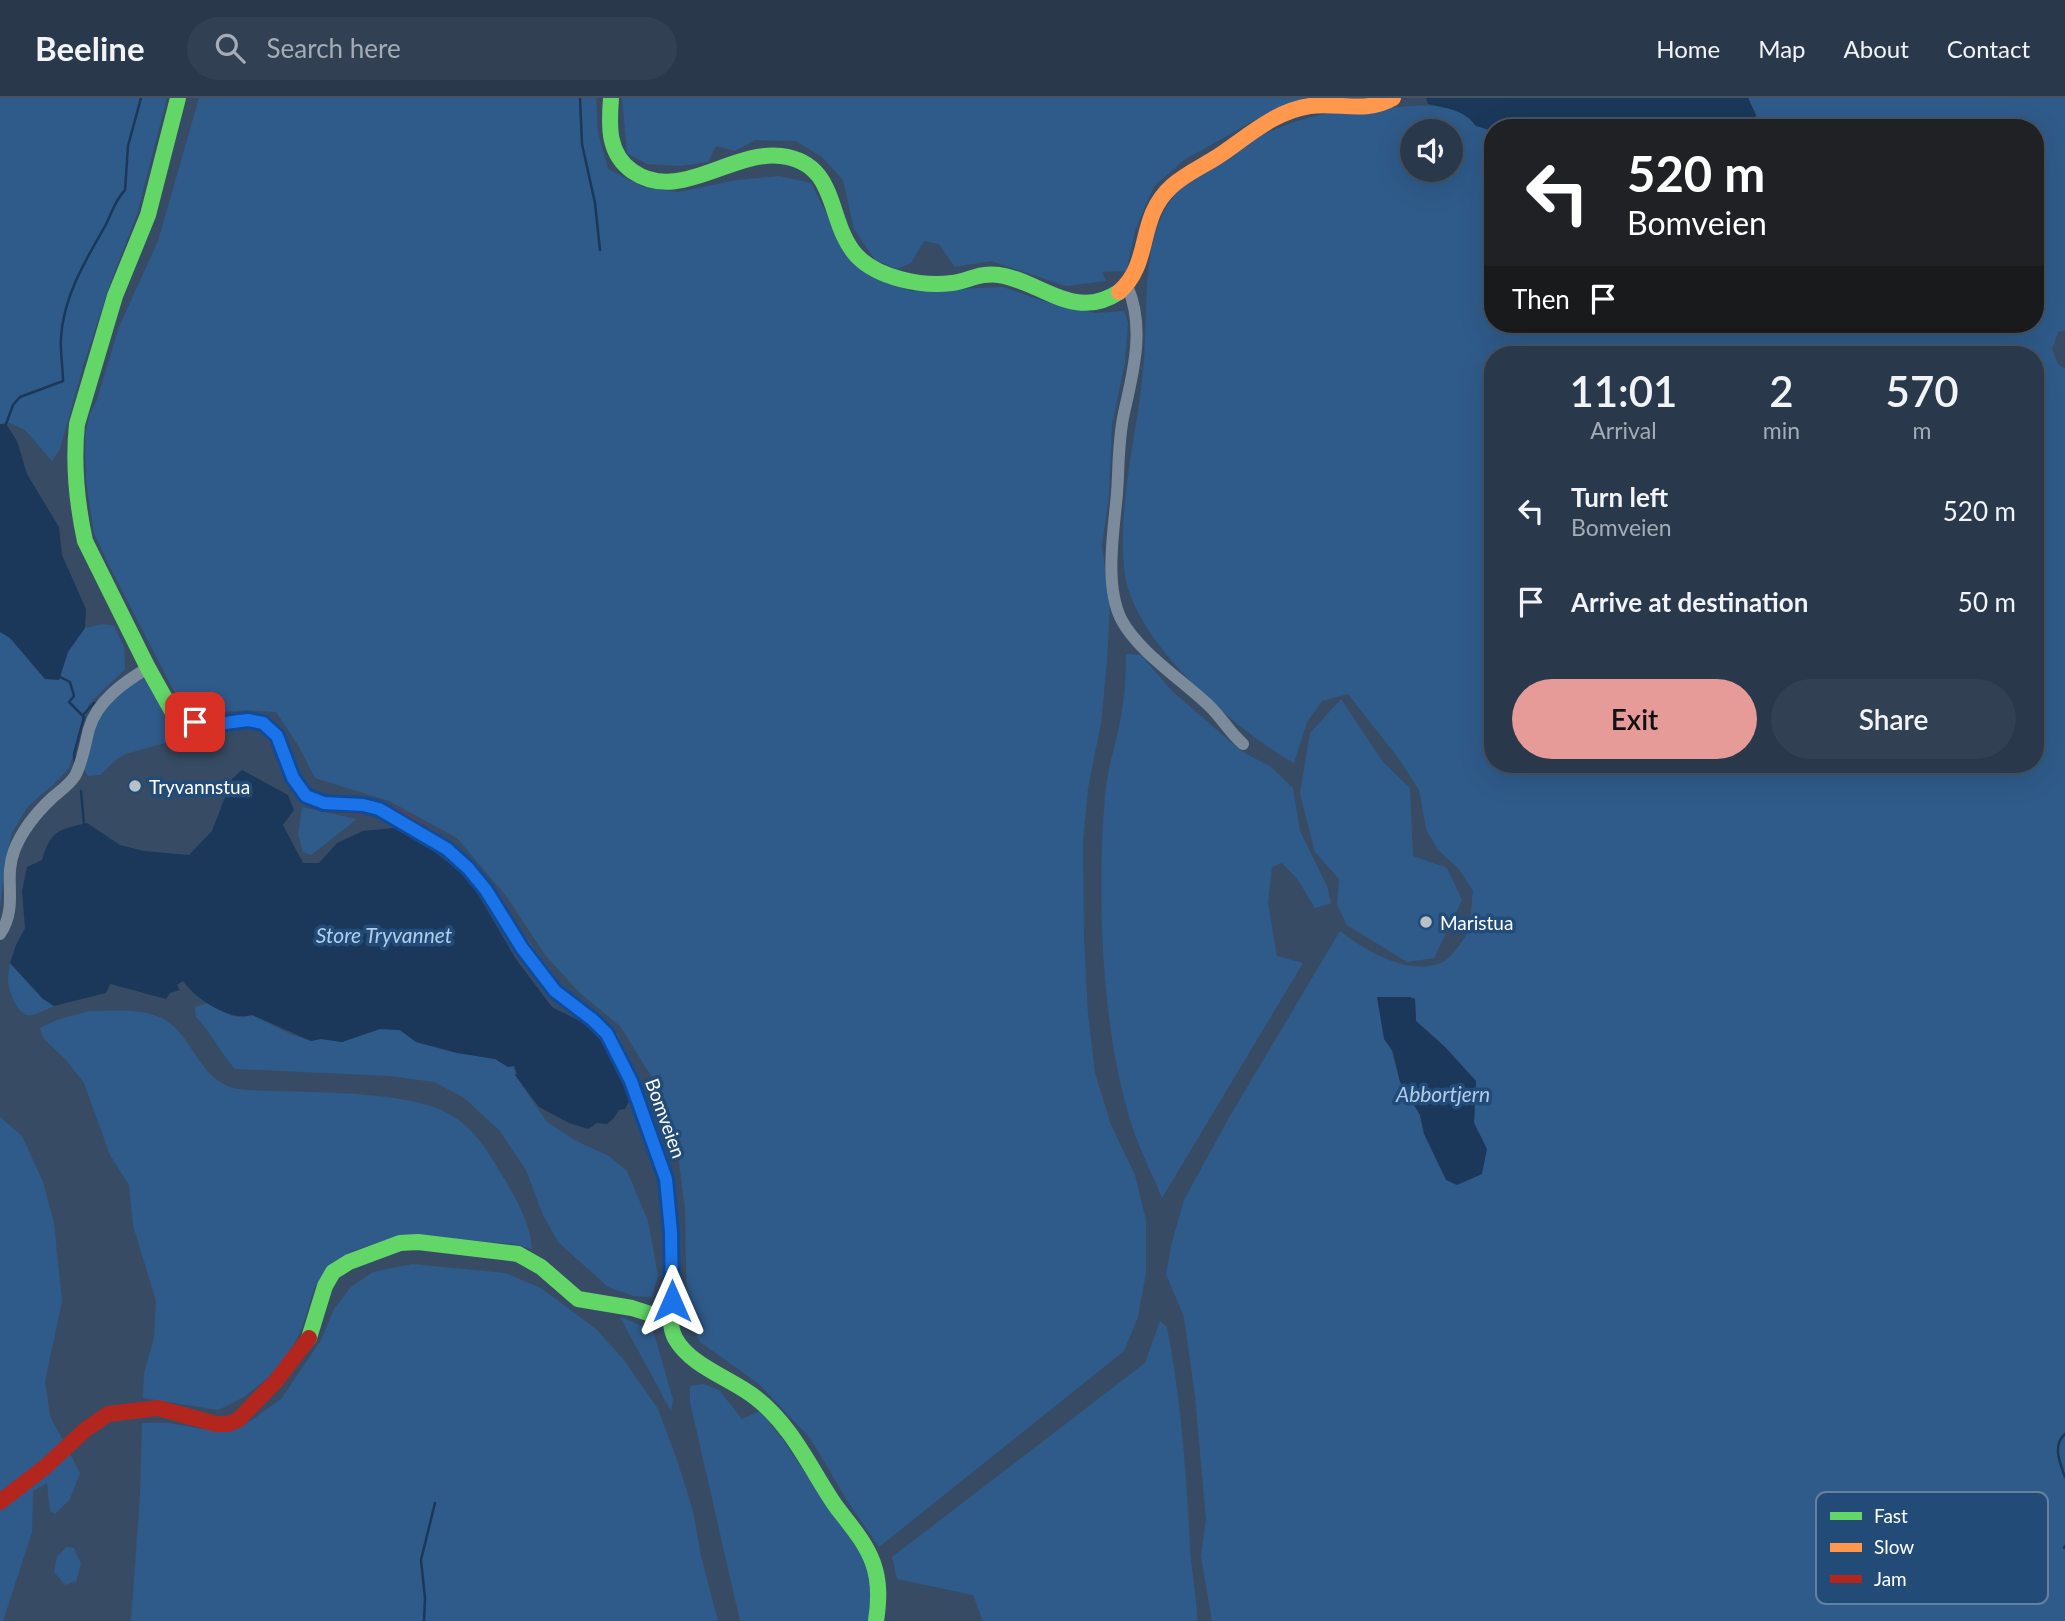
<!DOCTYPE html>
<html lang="en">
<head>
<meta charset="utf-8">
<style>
	:root { --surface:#29394b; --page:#314052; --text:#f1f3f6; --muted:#a5acb5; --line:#455363; --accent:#e69b98 }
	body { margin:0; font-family:Lato,sans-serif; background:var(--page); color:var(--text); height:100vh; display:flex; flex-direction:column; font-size:26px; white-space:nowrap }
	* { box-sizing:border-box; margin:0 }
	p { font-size:23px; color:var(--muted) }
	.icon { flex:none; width:38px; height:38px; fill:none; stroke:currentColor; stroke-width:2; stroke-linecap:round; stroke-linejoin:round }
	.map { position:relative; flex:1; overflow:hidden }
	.side { position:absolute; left:1484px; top:248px; width:560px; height:427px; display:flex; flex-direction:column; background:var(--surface); border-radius:28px; box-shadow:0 7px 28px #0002,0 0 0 2px var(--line) }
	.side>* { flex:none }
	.top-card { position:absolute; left:1484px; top:21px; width:560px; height:214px; border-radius:28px; box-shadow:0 7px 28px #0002,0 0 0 2px var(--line); background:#202124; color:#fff; overflow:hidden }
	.fabs { position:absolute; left:1400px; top:21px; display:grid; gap:14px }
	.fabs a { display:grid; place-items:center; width:63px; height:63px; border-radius:50%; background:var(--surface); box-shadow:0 7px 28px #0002,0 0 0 2px var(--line); font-size:35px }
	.pin { position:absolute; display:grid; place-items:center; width:60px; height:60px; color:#fff; margin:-30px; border-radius:14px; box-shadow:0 4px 10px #0006 }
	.me { position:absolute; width:77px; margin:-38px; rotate:0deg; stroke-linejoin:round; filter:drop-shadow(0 0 5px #0008) }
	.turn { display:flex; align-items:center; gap:24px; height:147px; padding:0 28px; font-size:32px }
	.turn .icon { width:91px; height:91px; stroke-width:2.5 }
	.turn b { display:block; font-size:49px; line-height:60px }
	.then { display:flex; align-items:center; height:66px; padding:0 28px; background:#0003; gap:14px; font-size:26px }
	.eta { display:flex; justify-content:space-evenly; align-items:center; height:119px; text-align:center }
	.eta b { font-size:42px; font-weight:600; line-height:49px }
	.primary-button { display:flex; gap:14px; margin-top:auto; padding:14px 28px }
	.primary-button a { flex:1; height:80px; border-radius:42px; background:var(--accent); color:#111; font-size:28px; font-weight:600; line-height:80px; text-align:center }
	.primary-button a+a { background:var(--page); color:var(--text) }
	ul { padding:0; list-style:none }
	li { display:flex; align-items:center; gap:21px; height:91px; padding:0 28px }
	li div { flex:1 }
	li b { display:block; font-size:26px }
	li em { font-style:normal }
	header { display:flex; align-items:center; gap:42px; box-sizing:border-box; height:98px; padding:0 35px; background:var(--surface); border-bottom:2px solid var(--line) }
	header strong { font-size:33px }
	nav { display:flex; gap:38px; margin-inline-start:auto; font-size:24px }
	.search { width:490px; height:63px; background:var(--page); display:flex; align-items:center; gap:18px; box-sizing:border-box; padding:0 24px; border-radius:38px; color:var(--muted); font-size:26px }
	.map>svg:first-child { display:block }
	.green { fill:#2f5b8a; fill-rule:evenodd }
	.water { fill:#1b385a }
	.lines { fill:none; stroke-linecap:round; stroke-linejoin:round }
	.stream { stroke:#1b385a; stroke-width:2.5 }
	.street { stroke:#7b8b9c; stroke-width:12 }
	.fast { stroke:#63d668; stroke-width:16 }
	.slow { stroke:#ff974d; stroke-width:16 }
	.jam { stroke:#b3261e; stroke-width:16 }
	.route-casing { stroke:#114b97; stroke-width:18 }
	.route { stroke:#1a73e8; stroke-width:12 }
	.poi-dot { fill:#b9c0c9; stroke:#234b78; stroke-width:2.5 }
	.labels { text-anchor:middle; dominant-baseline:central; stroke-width:7; stroke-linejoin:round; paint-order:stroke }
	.poi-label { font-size:19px; fill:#fff; stroke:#234b78; text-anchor:start }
	.street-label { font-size:19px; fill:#fff; stroke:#234b78 }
	.water-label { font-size:21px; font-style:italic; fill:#b0cdec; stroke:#234b78 }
	.key { fill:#234b78; stroke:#6581a0; stroke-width:2 }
	.key-label { font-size:19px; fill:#fff }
</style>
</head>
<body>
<header>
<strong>Beeline</strong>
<div class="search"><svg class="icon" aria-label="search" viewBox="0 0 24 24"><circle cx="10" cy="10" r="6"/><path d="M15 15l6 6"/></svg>Search here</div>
<nav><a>Home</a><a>Map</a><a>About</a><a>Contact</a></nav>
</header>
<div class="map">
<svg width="2065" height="1523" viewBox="0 0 2065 1523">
	<rect width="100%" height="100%" fill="#374c64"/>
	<path class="green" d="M0 0H167L137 116 110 186 84 265 60 351 52 363 25 332 8 324 0 326Z
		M199 0H596L598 35 608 71 643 89 678 94 737 82 779 78 811 85 841 145 873 176 910 193 1003 189 1043 203 1096 215 1124 213 1128 225 1125 264 1112 327 1109 397 1102 448 1110 506 1107 563 1101 625 1088 690 1083 744 1084 842 1088 916 1095 975 1111 1027 1135 1077 1146 1122V1175L1138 1219 1124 1253 879 1449 848 1404 810 1340 759 1286 700 1244 687 1221 685 1111 677 1050 653 981 620 928 580 895 545 857 507 799 457 740 389 703 315 680 298 647 276 614 244 612 205 616 174 593 110 469 94 435 86 382 85 338 89 318 97 302 119 229 158 143Z
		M622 0H1344L1309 3 1271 13 1184 62 1154 88 1136 130 1126 173 1102 174 1106 183 1066 188 991 163 955 169 939 146 924 143 911 165 897 171 875 162 854 131 843 82 822 59 796 43 755 42 735 53 716 48 708 64 681 68 647 66 627 55Z
		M1748 0H2065V232L2058 234 2052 251 2058 266 2065 271V1523H1212L1201 1458 1206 1421 1195 1298 1184 1219 1166 1176 1171 1148 1184 1102 1230 1018 1340 833C1366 853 1407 878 1441 865 1449 862 1462 845 1466 837 1472 825 1471 806 1473 793L1459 771 1438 752 1426 731 1419 692 1399 661 1348 596 1322 603 1307 624 1294 665C1237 633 1135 545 1125 477 1116 408 1139 331 1144 262 1148 214 1141 142 1171 102 1200 63 1271 28 1319 17 1340 13 1362 13 1383 11 1412 8 1457 0 1476 28L1493 33V226H2035V30H1752L1756 17ZM1412 33H1451V72H1412ZM1493 257H2035V667H1493ZM1409 899 1415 901 1416 923 1444 948 1476 983 1474 1025 1487 1051 1424 1036 1420 1017 1400 984 1377 900Z
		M103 526 114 528 124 549 125 571 89 606 69 670 53 687 28 708 12 735 5 766 0 811V534L10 540 45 581 85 530Z
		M1126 556 1141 557 1171 592 1241 653 1271 669 1293 690 1300 733 1327 788 1331 805 1315 810 1298 782 1282 765 1272 769 1268 805 1277 858 1303 865 1162 1100C1150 1071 1135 1042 1127 1011 1101 918 1097 794 1105 698 1107 671 1116 646 1121 619 1125 598 1126 577 1126 556Z
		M138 581H147L174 619 177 632 172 643 126 656 117 661 100 677 88 678 84 671 91 633 115 598Z
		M1341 601 1383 664 1410 690 1413 758 1447 770 1462 802 1434 860 1407 864 1347 827 1337 807 1339 781 1315 754 1300 696 1310 635Z
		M302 709 357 721 311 757 303 754 298 737Z
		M10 865 43 901 54 908C48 910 34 919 27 917 17 914 8 892 8 882 8 877 9 871 10 865Z
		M208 905C223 914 235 923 252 917L290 936 311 943 321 941 342 944 380 931 400 932 416 944 457 955 495 961 508 969 514 968 515 977 547 1024 576 1043 609 1058 627 1073 648 1123 658 1178 652 1199 634 1198 608 1189 558 1144 543 1117 526 1072 499 1032 463 999 434 984 390 978 235 971C220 954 211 934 196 919L195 909Z
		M89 913C111 913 138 910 159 919 189 931 195 970 222 985 226 988 232 990 237 991 292 996 411 989 454 1019 477 1034 488 1054 502 1077 515 1098 531 1126 532 1151L513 1146 465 1142H386L350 1154 329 1168 315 1188 302 1230 288 1258 269 1279 244 1299 218 1312 143 1300 144 1275 154 1240 156 1203 133 1127 129 1087 110 1057 84 985 67 963 43 940 40 930 57 922Z
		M0 1019 22 1038 43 1084 54 1125 62 1203 45 1283 50 1318 80 1375 70 1401 55 1416 50 1413 47 1385 33 1393 32 1434 3 1523H0Z
		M412 1166 505 1175 541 1190 596 1231 623 1261 658 1311 677 1362 693 1413 701 1458 718 1523H131L140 1397 142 1325H169L215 1333 234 1332 255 1320 282 1300 321 1242 334 1211 351 1189 373 1174Z
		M620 1219 653 1232 673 1302 671 1313Z
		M1160 1223 1167 1229C1181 1301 1186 1374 1190 1448 1191 1473 1197 1497 1197 1523H983L973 1497 897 1481 892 1459 1145 1265Z
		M703 1286 719 1292 742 1321 760 1313 783 1342 866 1464 871 1480 869 1523H740L690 1304V1288Z
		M66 1449 74 1450 81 1466 76 1483 65 1487 54 1474 57 1459Z"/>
	<path class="water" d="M1426 0H1748L1756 17 1752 30H1493V33L1476 28C1465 12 1446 10 1428 6Z
		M0 326H6L17 343 27 376 59 429 62 457 86 511 85 530 68 554 59 582 45 581 10 540 0 534Z
		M242 672 288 697 294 712 283 727 303 765H319L337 745 363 733 394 730 430 750 469 781 516 861 552 909 584 925 602 940 630 1001 625 1011 619 1012 614 1020 607 1026 597 1025 588 1031 569 1025 539 1009 515 977 517 976 514 968 508 969 495 961 457 955 416 944 400 932 380 931 342 944 321 941 311 943 252 917C231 924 195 901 183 883L177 887 180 892 170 895 166 901 110 886 106 895 54 908 43 901 10 865 16 847 25 830 22 793 27 769 42 762C51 732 58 732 87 725L120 747 144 753 189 757 212 733 232 681Z
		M1377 899H1409L1415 901 1416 923 1444 948 1476 983 1474 1025 1487 1051 1482 1076 1457 1087 1446 1082 1424 1036 1420 1017 1400 984 1393 954 1384 941Z"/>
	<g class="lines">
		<path class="stream" d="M580 0 582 46 595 105 600 152
			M6 326 13 307 20 299 63 283C63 269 60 254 61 240 63 200 85 163 104 130 112 116 114 103 125 92L128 48 141 0
			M60 579 70 584 74 598 69 604 84 619 74 656 75 666
			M83 617 94 605
			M81 693 84 726
			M2065 1336C2052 1347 2060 1365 2065 1379
			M2064 1450 2065 1448
			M424 1523 425 1500 421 1462 435 1405"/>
		<path class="street" d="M1128 190C1145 230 1133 275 1124 315 1118 342 1119 368 1117 395 1114 432 1104 486 1121 521 1137 552 1179 580 1204 603 1219 615 1228 633 1243 646
			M0 836C19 808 3 782 14 753 22 732 36 715 52 700 60 693 69 687 75 678 83 663 85 646 89 631 97 603 124 584 148 570"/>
		<path class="fast" d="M178 0 148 117 115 198 77 326C73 364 77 406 85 443L148 570 172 613 186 623 211 625
			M611 0C609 27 607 55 632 73 679 106 731 52 781 58 840 65 826 125 857 158 878 180 922 189 952 185 967 183 982 174 999 177 1041 183 1074 224 1119 194
			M671 1192C671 1207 668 1226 675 1240 691 1269 731 1280 756 1300 792 1328 810 1370 835 1407 849 1426 865 1443 873 1465 880 1484 879 1503 876 1523
			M309 1240 325 1188 333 1174 349 1164 400 1145 418 1144 518 1156 541 1169 578 1201 632 1210 660 1219 671 1218"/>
		<path class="slow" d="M1119 194C1153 164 1136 120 1172 88 1185 76 1203 68 1217 59 1246 40 1274 13 1310 8 1339 4 1365 16 1393 0
			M518 843 555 893 593 922 610 940 631 983 666 1081 671 1134V1192"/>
		<path class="jam" d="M211 625C266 620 269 617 289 671 293 679 298 692 306 698 323 711 353 705 373 710 388 713 403 723 416 731 426 738 438 744 447 751 479 776 498 810 518 843
			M0 1404 45 1369 85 1332 108 1316 158 1310 216 1326H228L238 1322 276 1283 309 1240"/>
	</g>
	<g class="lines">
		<g class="route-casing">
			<path id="route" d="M195 624 217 626 248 622 263 625 277 638 293 680 306 698 324 705 363 707 379 711 447 751 468 770 486 792 522 850 555 893 593 922 607 936 631 983 666 1081 671 1134 672 1203"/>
		</g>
		<use href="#route" class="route"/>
	</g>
	<g class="poi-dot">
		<circle cx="135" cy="688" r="7"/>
		<circle cx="1426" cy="824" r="7"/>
	</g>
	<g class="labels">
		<g class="poi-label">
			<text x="149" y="688">Tryvannstua</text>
			<text x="1440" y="824">Maristua</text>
		</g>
		<g class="street-label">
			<text transform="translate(666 1020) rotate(70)">Bomveien</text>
		</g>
		<g class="water-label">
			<text x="384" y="836">Store Tryvannet</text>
			<text x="1443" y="995">Abbortjern</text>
		</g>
	</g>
	<rect x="1816" y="1394" width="232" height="112" rx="10" class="key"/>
	<rect x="1830" y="1414" width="32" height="8" fill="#63d668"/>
	<rect x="1830" y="1445" width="32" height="9" fill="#ff974d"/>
	<rect x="1830" y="1477" width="32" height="8" fill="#b3261e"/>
	<g class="key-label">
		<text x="1874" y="1425">Fast</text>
		<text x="1874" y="1456">Slow</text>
		<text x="1874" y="1488">Jam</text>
	</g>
</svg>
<div class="fabs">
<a><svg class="icon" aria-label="sound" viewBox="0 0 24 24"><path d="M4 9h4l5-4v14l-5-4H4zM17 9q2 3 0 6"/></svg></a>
</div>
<div class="pin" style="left:195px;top:624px;background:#d93025"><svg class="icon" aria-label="arrive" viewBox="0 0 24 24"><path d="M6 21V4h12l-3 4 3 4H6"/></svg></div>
<svg class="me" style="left:672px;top:1203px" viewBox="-20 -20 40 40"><path d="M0-17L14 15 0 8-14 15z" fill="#1a73e8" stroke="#fff" stroke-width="4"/></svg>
<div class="top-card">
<div class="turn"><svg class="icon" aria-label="left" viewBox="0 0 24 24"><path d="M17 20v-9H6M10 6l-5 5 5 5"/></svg><div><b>520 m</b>Bomveien</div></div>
<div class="then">Then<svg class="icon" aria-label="arrive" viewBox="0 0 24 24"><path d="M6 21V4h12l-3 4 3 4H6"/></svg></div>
</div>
<section class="side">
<div class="eta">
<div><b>11:01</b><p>Arrival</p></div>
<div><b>2</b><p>min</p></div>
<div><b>570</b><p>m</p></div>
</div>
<ul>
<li><svg class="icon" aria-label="left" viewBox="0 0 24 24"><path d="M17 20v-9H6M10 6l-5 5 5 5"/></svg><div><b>Turn left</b><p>Bomveien</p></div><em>520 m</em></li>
<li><svg class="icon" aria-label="arrive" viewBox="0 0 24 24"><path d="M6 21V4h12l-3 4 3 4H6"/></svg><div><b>Arrive at destination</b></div><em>50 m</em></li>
</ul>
<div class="primary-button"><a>Exit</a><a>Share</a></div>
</section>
</div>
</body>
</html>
